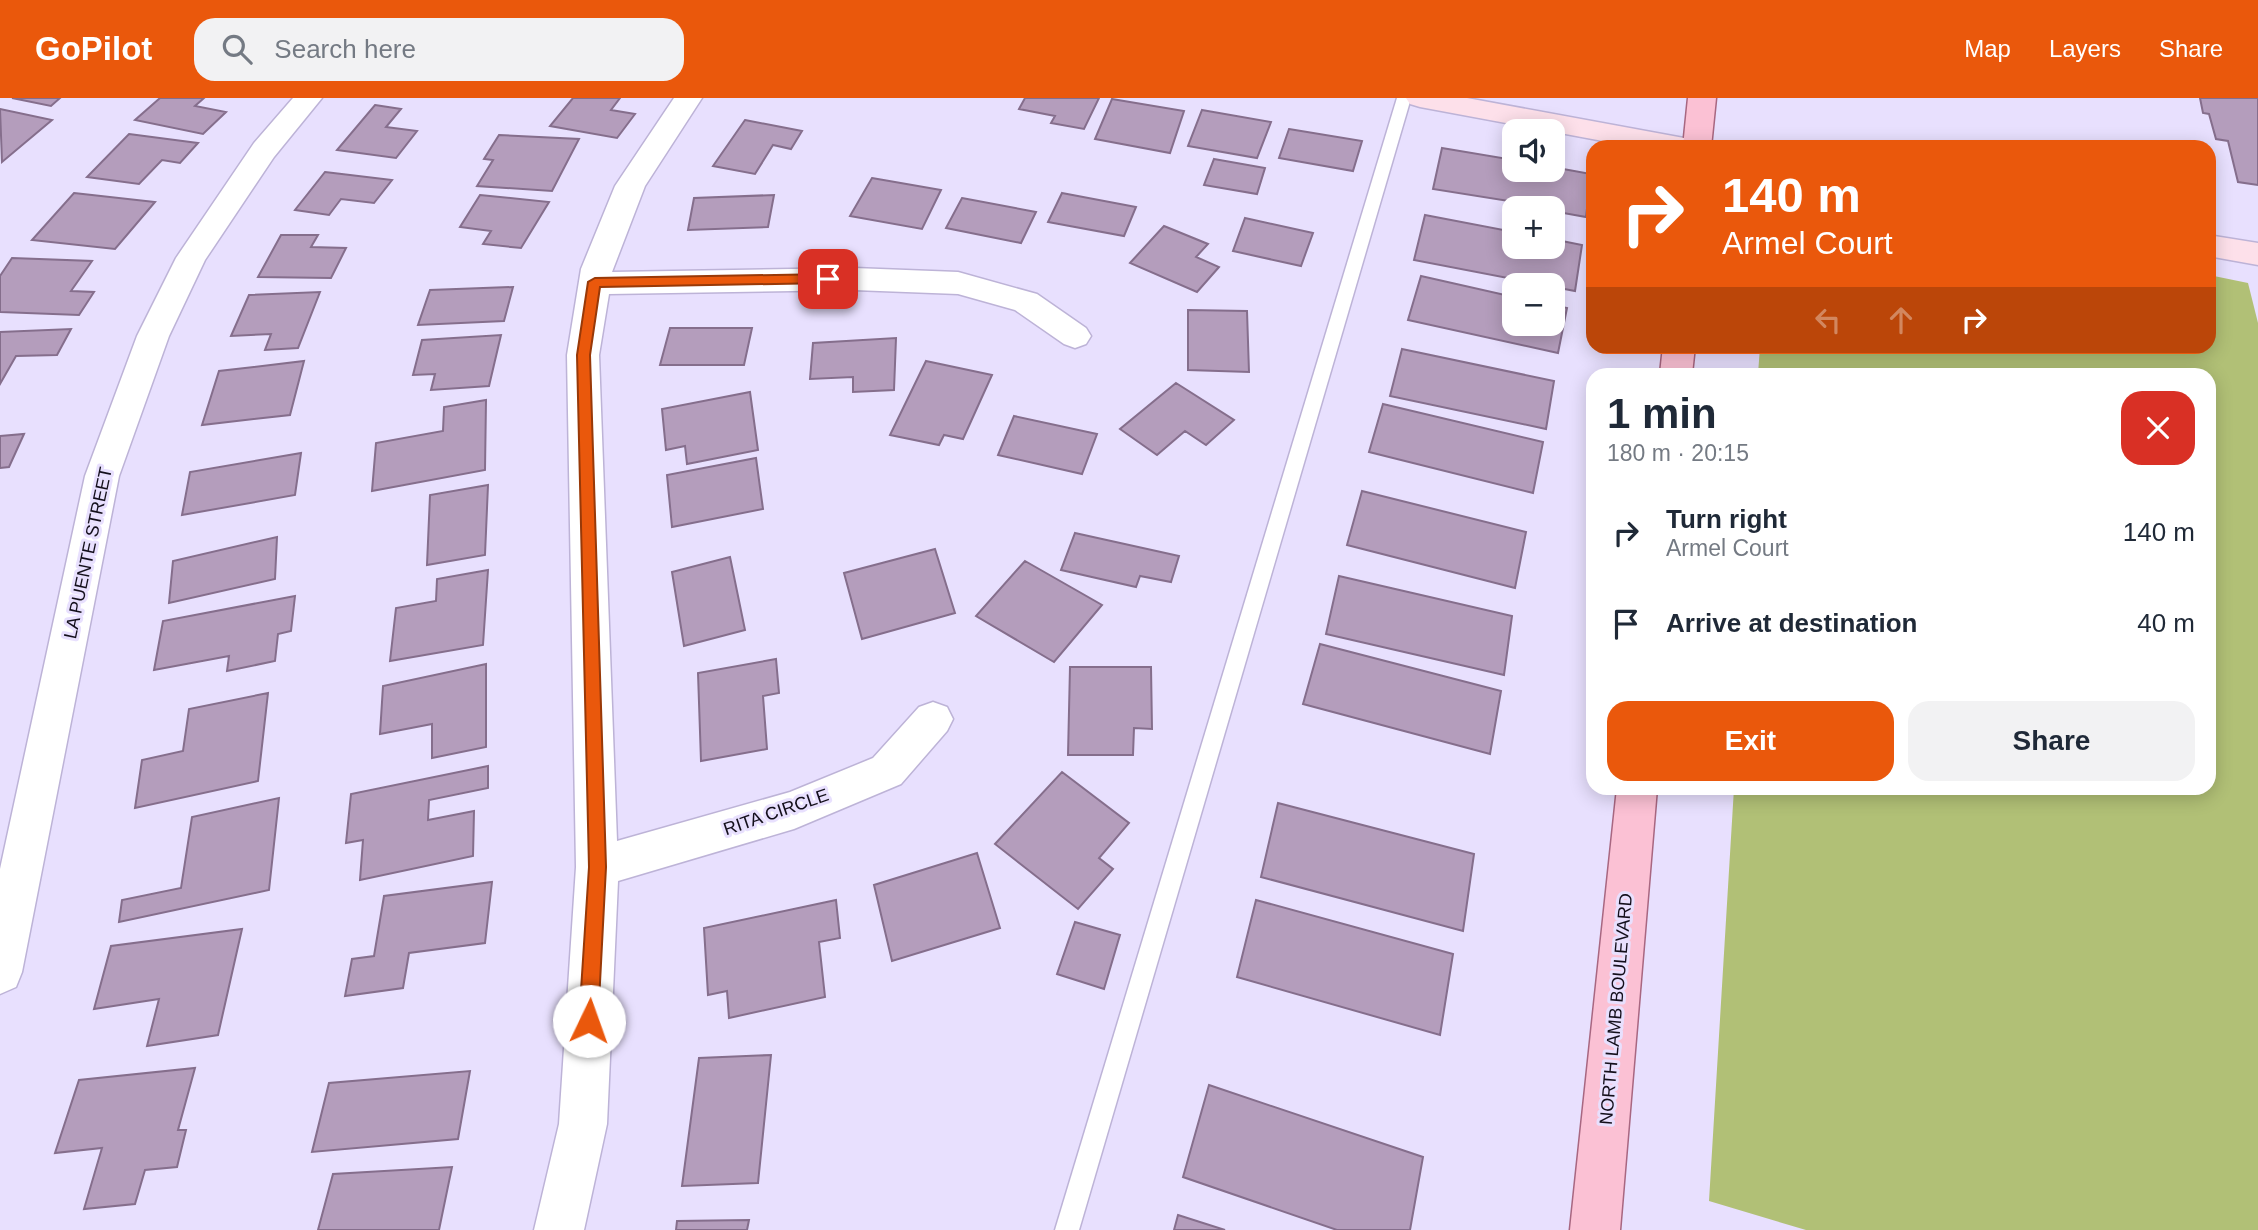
<!DOCTYPE html>
<html lang="en">
<head>
<meta charset="utf-8">
<style>
	:root { --surface:#fff; --page:#f2f2f3; --text:#1f2937; --muted:#747a83; --accent:#ea580c }
	body { margin:0; font-family:Arial,sans-serif; background:var(--page); color:var(--text); height:100vh; display:flex; flex-direction:column; font-size:26px; white-space:nowrap }
	* { box-sizing:border-box; margin:0 }
	p { font-size:23px; color:var(--muted) }
	.icon { flex:none; width:38px; height:38px; fill:none; stroke:currentColor; stroke-width:2; stroke-linecap:round; stroke-linejoin:round }
	.map { position:relative; flex:1; overflow:hidden }
	.details { position:absolute; left:1586px; top:270px; width:630px; height:427px; display:flex; flex-direction:column; background:var(--surface); border-radius:21px; box-shadow:0 4px 18px #0003 }
	.details>* { flex:none }
	.guide { position:absolute; left:1586px; top:42px; width:630px; height:214px; border-radius:21px; box-shadow:0 4px 18px #0003; background:#ea580c; color:#fff; overflow:hidden }
	.tools { position:absolute; left:1502px; top:21px; display:grid; gap:14px }
	.tools a { display:grid; place-items:center; width:63px; height:63px; border-radius:14px; background:var(--surface); box-shadow:0 4px 18px #0003; font-size:35px }
	.pin { position:absolute; display:grid; place-items:center; width:60px; height:60px; color:#fff; margin:-30px; border-radius:14px; box-shadow:0 4px 10px #0006 }
	.me { position:absolute; width:77px; margin:-38px; rotate:3deg; stroke-linejoin:round; filter:drop-shadow(0 0 5px #0008) }
	.turn { display:flex; align-items:center; gap:24px; height:147px; padding:0 21px; font-size:32px }
	.turn .icon { width:91px; height:91px; stroke-width:2.5 }
	.turn b { display:block; font-size:49px; line-height:60px }
	.lanes { display:flex; align-items:center; height:66px; padding:0 21px; background:#0003; justify-content:center; gap:35px; direction:ltr }
	.lanes .off { opacity:.35 }
	.round { display:grid; place-items:center; flex:none; width:74px; height:74px; border-radius:21px; background:var(--page) }
	.overview { display:flex; align-items:center; justify-content:space-between; height:119px; padding:0 21px }
	h1 { font-size:42px; font-weight:800; line-height:52px }
	.cta { display:flex; gap:14px; margin-top:auto; padding:14px 21px }
	.cta a { flex:1; height:80px; border-radius:21px; background:var(--accent); color:#fff; font-size:28px; font-weight:800; line-height:80px; text-align:center }
	.cta a+a { background:var(--page); color:var(--text) }
	ul { padding:0; list-style:none }
	li { display:flex; align-items:center; gap:21px; height:91px; padding:0 21px }
	li div { flex:1 }
	li b { display:block; font-size:26px }
	li em { font-style:normal }
	header { display:flex; align-items:center; gap:42px; box-sizing:border-box; height:98px; padding:0 35px; background:var(--accent); color:#fff }
	header strong { font-size:33px }
	nav { display:flex; gap:38px; margin-inline-start:auto; font-size:24px }
	.search { width:490px; height:63px; background:var(--page); display:flex; align-items:center; gap:18px; box-sizing:border-box; padding:0 24px; border-radius:21px; color:var(--muted); font-size:26px }
	.map>svg:first-child { display:block }
	.green { fill:#b1c076 }
	.building { fill:#b49dbc; stroke:#856e8c; stroke-width:2 }
	.lines { fill:none; stroke-linecap:round; stroke-linejoin:round }
	.lane-casing { stroke:#bdb3d7; stroke-width:3 }
	.street-casing { stroke:#bdb3d7; stroke-width:3 }
	.secondary-casing { stroke:#bdb3d7; stroke-width:3 }
	.primary-casing { stroke:#a86781; stroke-width:3 }
	.lane { fill:#fff; fill-rule:evenodd }
	.street { fill:#fff; fill-rule:evenodd }
	.secondary { fill:#fde0ea; fill-rule:evenodd }
	.primary { fill:#fbc1d4; fill-rule:evenodd }
	.route { fill:#ea580c; stroke:#983908; stroke-width:2 }
	.labels { text-anchor:middle; dominant-baseline:central; stroke-width:6; stroke-linejoin:round; paint-order:stroke }
	.street-label { font-size:18px; fill:#130f1b; stroke:#e8e0fe }
</style>
</head>
<body>
<header>
<strong>GoPilot</strong>
<div class="search"><svg class="icon" aria-label="search" viewBox="0 0 24 24"><circle cx="10" cy="10" r="6"/><path d="M15 15l6 6"/></svg>Search here</div>
<nav><a>Map</a><a>Layers</a><a>Share</a></nav>
</header>
<div class="map">
<svg width="2258" height="1132" viewBox="0 0 2258 1132">
	<rect width="100%" height="100%" fill="#e8e0fe"/>
	<path class="green" d="M2209 177 2248 185 2258 225V1132H1806L1709 1103 1734 690H2208V276H1758L1760 249 2208 248Z"/>
	<path class="building" d="M12 0H60L51 8Z
		M160 0H204L195 8 226 14 203 36 135 22Z
		M573 0H620L611 12 635 16 617 40 550 28Z
		M1025 0H1099L1084 31 1051 25 1055 18 1019 11Z
		M2200 0H2258V87L2238 84 2228 43 2216 41 2209 16 2203 15Z
		M1112 1 1184 13 1170 55 1095 41Z
		M375 7 401 11 386 29 417 33 396 60 337 52Z
		M0 11 52 22 2 64Z
		M1202 12 1271 24 1257 60 1188 48Z
		M745 22 802 33 791 51 773 47 755 76 713 68Z
		M1289 31 1362 43 1353 73 1279 60Z
		M129 36 198 45 180 65 162 62 139 86 87 79Z
		M499 37 579 41 552 93 477 88 493 62 484 61Z
		M1442 50 1514 62V72H1552V69L1591 76 1586 119 1552 113V110L1433 91Z
		M1214 61 1265 70 1257 96 1204 87Z
		M325 74 392 82 374 105 341 101 329 117 295 112Z
		M872 80 941 92 922 131 850 118Z
		M74 95 155 104 115 151 32 142Z
		M1062 95 1136 109 1124 138 1048 124Z
		M480 97 549 104 521 150 483 146 491 133 460 129Z
		M774 97 768 129 688 132 694 100Z
		M962 100 1036 114 1021 145 946 130Z
		M1425 117 1514 134V149H1552V141L1582 147 1575 193 1414 162Z
		M1245 120 1313 135 1301 168 1233 153Z
		M1164 128 1208 146 1196 159 1219 169 1197 194 1130 165Z
		M281 137H318L311 149 346 150 331 180 258 179Z
		M12 160 92 163 71 193 94 194 79 217 0 214V178Z
		M1421 178 1514 199V226H1552V207L1567 210 1558 255 1408 222Z
		M513 189 504 223 418 227 430 192Z
		M320 194 298 250 265 252 271 236 231 238 249 197Z
		M1188 212 1247 213 1249 274 1188 272Z
		M670 230H752L744 267H660Z
		M71 231 57 257 16 258 0 286V234Z
		M501 237 489 288 431 292 435 276 413 277 422 242Z
		M896 240 894 292 853 294V279L810 281 813 245Z
		M1402 251 1554 283 1546 331 1390 298Z
		M304 263 290 317 202 327 219 273Z
		M926 263 992 277 963 341 944 337 939 347 890 337Z
		M1176 285 1234 322 1206 347 1185 333 1157 357 1120 331Z
		M750 294 758 352 687 366 685 348 666 352 662 311Z
		M486 302 485 372 372 393 376 345 443 333 444 309Z
		M1383 306 1543 344 1533 395 1369 354Z
		M1014 318 1097 336 1082 376 998 357Z
		M24 336 9 369 0 370V338Z
		M301 355 295 397 182 417 190 374Z
		M756 360 763 411 672 429 667 377Z
		M488 387 485 457 427 467 430 397Z
		M1362 393 1526 434 1515 490 1347 447Z
		M1075 435 1179 458 1171 484 1140 478 1136 489 1061 472Z
		M277 439 275 481 169 505 173 463Z
		M935 451 955 515 862 541 844 475Z
		M730 459 745 532 684 548 672 474Z
		M1025 463 1102 507 1054 564 976 518Z
		M488 472 483 547 390 563 396 510 436 503 437 481Z
		M1339 478 1512 518 1504 577 1326 536Z
		M295 498 291 533 278 536 275 563 227 573 229 558 154 572 163 523Z
		M1320 546 1501 593 1490 656 1303 606Z
		M776 561 779 595 763 598 767 651 701 663 698 575Z
		M486 566V649L432 660V626L380 636 383 588Z
		M1070 569H1151L1152 631 1134 630 1133 657H1068Z
		M268 595 258 683 135 710 142 662 183 653 189 611Z
		M488 668V690L429 702 428 722 474 713 473 758 360 782 363 742 346 745 351 696Z
		M1062 674 1129 725 1099 760 1113 771 1078 811 995 746Z
		M279 700 269 792 119 824 122 802 181 790 192 719Z
		M1278 705 1474 756 1463 833 1261 779Z
		M977 755 1000 830 892 863 874 787Z
		M492 784 485 845 409 855 403 890 345 898 352 861 374 858 384 798Z
		M836 802 840 840 819 844 825 899 729 920 727 893 708 897 704 830Z
		M1256 802 1453 856 1440 937 1237 879Z
		M1075 824 1120 837 1104 891 1057 876Z
		M242 831 218 937 147 948 159 901 94 911 111 848Z
		M771 957 758 1085 682 1088 699 960Z
		M195 970 178 1032H186L177 1069 145 1072 135 1106 84 1111 102 1050 55 1055 79 982Z
		M470 973 458 1041 312 1054 329 985Z
		M1209 987 1423 1059 1410 1132H1337L1183 1079Z
		M452 1069 439 1132H318L333 1076Z
		M1178 1117 1225 1132H1174Z
		M749 1122 747 1132H676L677 1123Z"/>
	<g class="lines">
		<g class="lane-casing">
			<path id="lane" d="M1397 0H1411L1079 1132H1055Z"/>
		</g>
		<g class="street-casing">
			<path id="street" d="M293 0H322L274 59 205 162 169 238 119 378 22 874 16 889 0 896V771L85 378 137 238 176 160 254 45Z
				M674 0H702L645 88 612 174 854 170 958 174 1037 196 1086 230 1091 238 1086 246 1075 250 1064 246 1015 212 958 196 854 192 609 196 599 257 617 743 790 694 873 660 919 609 933 604 947 609 953 621 947 633 901 686 794 731 618 783 607 1026 584 1132H534L559 1026 576 769 567 257 581 171 615 88Z"/>
		</g>
		<g class="secondary-casing">
			<path id="secondary" d="M1406 0H1467L1684 40 1694 42 1698 49H1635L1420 9 1410 6Z
				M2208 137 2258 145V167L2208 158Z"/>
		</g>
		<g class="primary-casing">
			<path id="primary" d="M1688 0H1716L1711 49H1683Z
				M1663 248H1695L1692 276H1660Z
				M1617 690H1657L1620 1132H1570Z"/>
		</g>
		<use href="#lane" class="lane"/>
		<use href="#street" class="street"/>
		<use href="#secondary" class="secondary"/>
		<use href="#primary" class="primary"/>
	</g>
	<path class="route" d="M828 176 835 181 828 185 600 189 590 257 606 769 598 923 595 930 589 933 582 930 579 923 589 769 577 257 588 184 595 180Z"/>
	<g class="labels">
		<g class="street-label">
			<text transform="translate(88 455) rotate(-78)">LA PUENTE STREET</text>
			<text transform="translate(776 714) rotate(-19)">RITA CIRCLE</text>
			<text transform="translate(1616 911) rotate(-85)">NORTH LAMB BOULEVARD</text>
		</g>
	</g>
</svg>
<div class="tools">
<a><svg class="icon" aria-label="sound" viewBox="0 0 24 24"><path d="M4 9h4l5-4v14l-5-4H4zM17 9q2 3 0 6"/></svg></a>
<a>+</a>
<a>−</a>
</div>
<div class="pin" style="left:828px;top:181px;background:#d93025"><svg class="icon" aria-label="arrive" viewBox="0 0 24 24"><path d="M6 21V4h12l-3 4 3 4H6"/></svg></div>
<svg class="me" style="left:589px;top:923px" viewBox="-20 -20 40 40"><circle r="19" fill="#fff"/><path d="M0-13L10 11 0 6-10 11z" fill="#ea580c"/></svg>
<div class="guide">
<div class="turn"><svg class="icon" aria-label="right" viewBox="0 0 24 24"><path d="M7 20v-9h11M14 6l5 5-5 5"/></svg><div><b>140 m</b>Armel Court</div></div>
<div class="lanes"><svg class="icon off" aria-label="left" viewBox="0 0 24 24"><path d="M17 20v-9H6M10 6l-5 5 5 5"/></svg><svg class="icon off" aria-label="ahead" viewBox="0 0 24 24"><path d="M12 20V5M6 11l6-6 6 6"/></svg><svg class="icon" aria-label="right" viewBox="0 0 24 24"><path d="M7 20v-9h11M14 6l5 5-5 5"/></svg></div>
</div>
<section class="details">
<div class="overview"><div><h1>1 min</h1><p>180 m · 20:15</p></div><a class="round" style="background:#d93025;color:#fff"><svg class="icon" aria-label="close" viewBox="0 0 24 24"><path d="M6 6l12 12M18 6L6 18"/></svg></a></div>
<ul>
<li><svg class="icon" aria-label="right" viewBox="0 0 24 24"><path d="M7 20v-9h11M14 6l5 5-5 5"/></svg><div><b>Turn right</b><p>Armel Court</p></div><em>140 m</em></li>
<li><svg class="icon" aria-label="arrive" viewBox="0 0 24 24"><path d="M6 21V4h12l-3 4 3 4H6"/></svg><div><b>Arrive at destination</b></div><em>40 m</em></li>
</ul>
<div class="cta"><a>Exit</a><a>Share</a></div>
</section>
</div>
</body>
</html>
